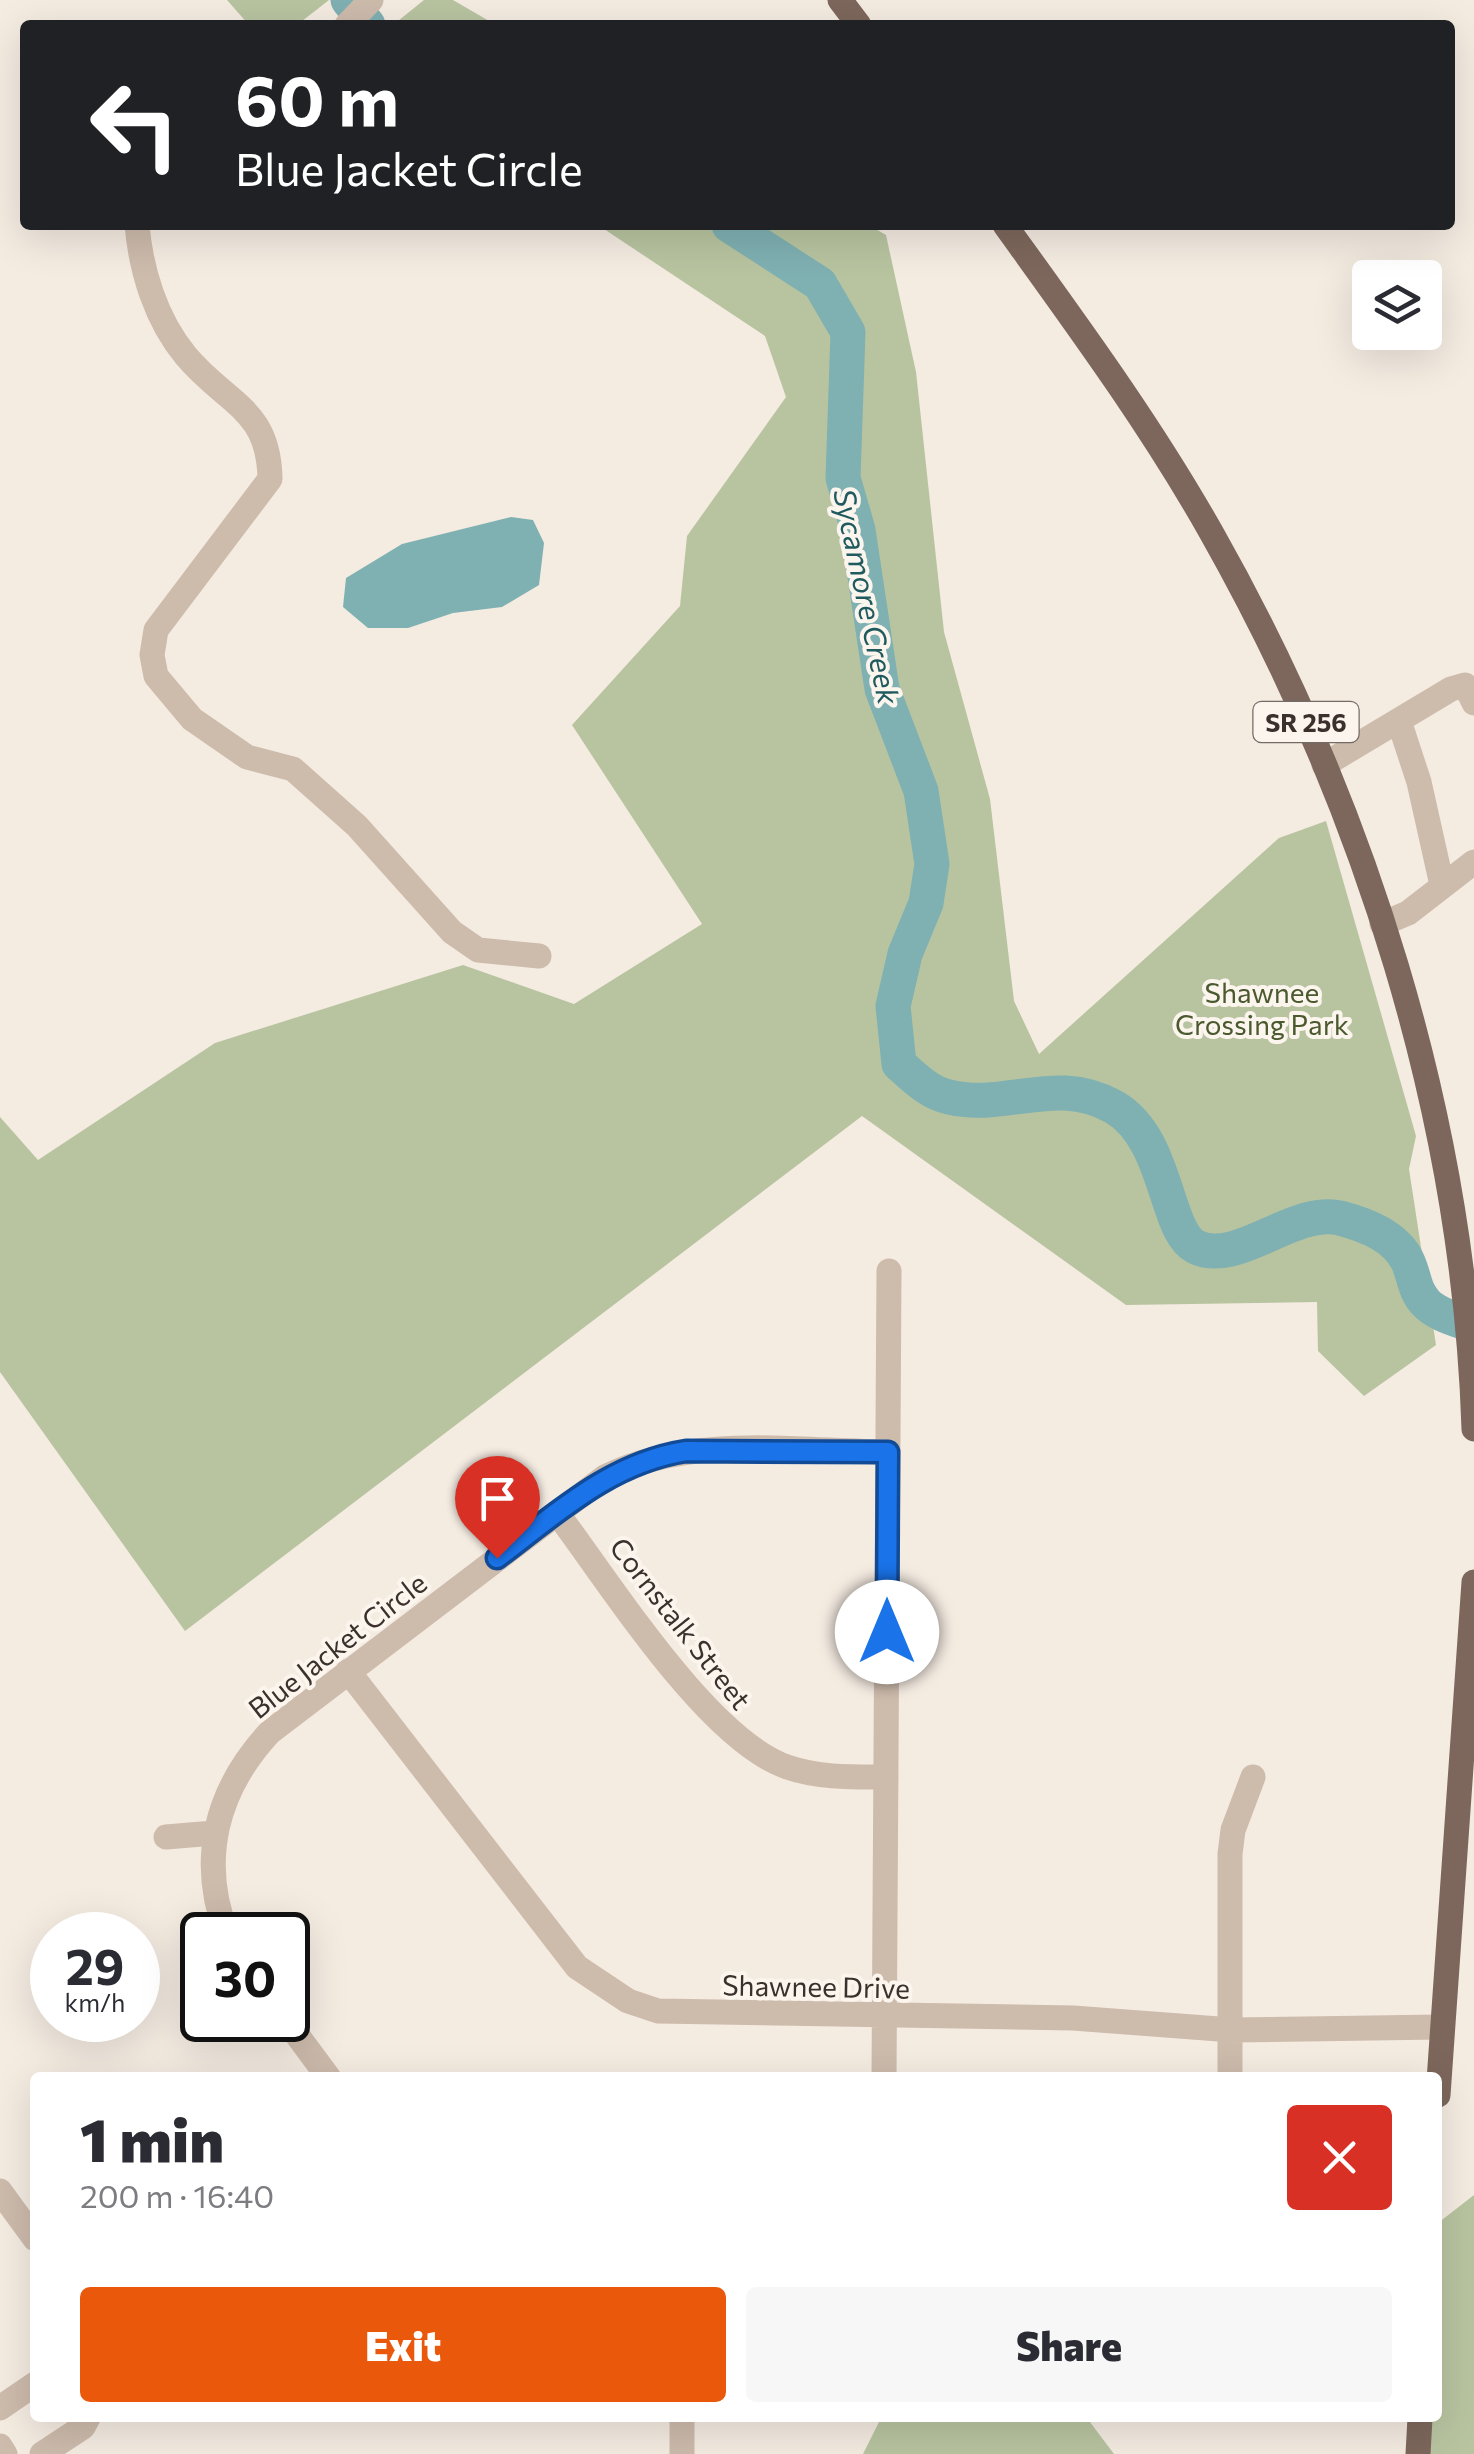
<!DOCTYPE html>
<html lang="en">
<head>
<meta charset="utf-8">
<style>
	:root { --surface:#fff; --page:#f7f7f7; --text:#2b2b33; --muted:#7c7c81; --accent:#ea580c }
	body { margin:0; font-family:Commissioner,sans-serif; background:var(--page); color:var(--text); height:100vh; display:flex; flex-direction:column; font-size:38px; white-space:nowrap }
	* { box-sizing:border-box; margin:0 }
	p { font-size:32px; color:var(--muted) }
	.icon { flex:none; width:55px; height:55px; fill:none; stroke:currentColor; stroke-width:2; stroke-linecap:round; stroke-linejoin:round }
	.map { position:relative; flex:1; overflow:hidden }
	.sheet { position:absolute; left:30px; top:2072px; width:1412px; height:350px; display:flex; flex-direction:column; background:var(--surface); border-radius:10px; box-shadow:0 10px 40px #0002 }
	.sheet>* { flex:none }
	.hud { position:absolute; left:20px; top:20px; width:1435px; height:210px; border-radius:10px; box-shadow:0 10px 40px #0002; background:#202124; color:#fff; overflow:hidden }
	.controls { position:absolute; left:1352px; top:260px; display:grid; gap:20px }
	.controls a { display:grid; place-items:center; width:90px; height:90px; border-radius:10px; background:var(--surface); box-shadow:0 10px 40px #0002; font-size:50px }
	.speed { position:absolute; left:30px; top:1912px; display:flex; gap:20px; font-size:50px; font-weight:700; text-align:center }
	.speed>* { display:grid; place-content:center; width:130px; height:130px; border-radius:50%; background:var(--surface); box-shadow:0 10px 40px #0002; line-height:1 }
	.speed small { font-size:25px; font-weight:400 }
	.speed .limit { border:5px solid #111; border-radius:15px; background:#fff; color:#111 }
	.pin { position:absolute; display:grid; place-items:center; width:85px; height:85px; color:#fff; margin:-102px -42px; border-radius:50% 50% 50% 0; rotate:-45deg; box-shadow:0 0 10px #0007 }
	.pin .icon { rotate:45deg }
	.me { position:absolute; width:110px; margin:-55px; rotate:0deg; stroke-linejoin:round; filter:drop-shadow(0 0 8px #0008) }
	.turn { display:flex; align-items:center; gap:35px; height:210px; padding:0 50px; font-size:45px }
	.turn .icon { width:130px; height:130px; stroke-width:2.5 }
	.turn b { display:block; font-size:70px; line-height:85px }
	.round { display:grid; place-items:center; flex:none; width:105px; height:105px; border-radius:10px; background:var(--page) }
	.headline { display:flex; align-items:center; justify-content:space-between; height:170px; padding:0 50px }
	h1 { font-size:60px; font-weight:800; line-height:75px }
	.button { display:flex; gap:20px; margin-top:auto; padding:20px 50px }
	.button a { flex:1; height:115px; border-radius:10px; background:var(--accent); color:#fff; font-size:40px; font-weight:800; line-height:115px; text-align:center }
	.button a+a { background:var(--page); color:var(--text) }
	.map>svg:first-child { display:block }
	.green { fill:#b8c4a0 }
	.water { fill:#7fb0b2 }
	.lines { fill:none; stroke-linecap:round; stroke-linejoin:round }
	.river { stroke:#7fb0b2; stroke-width:35 }
	.minor { stroke:#cdbbac; stroke-width:25 }
	.major { stroke:#7d675c; stroke-width:25 }
	.route-casing { stroke:#114b97; stroke-width:25 }
	.route { stroke:#1a73e8; stroke-width:18 }
	.labels { text-anchor:middle; dominant-baseline:central; stroke-width:8; stroke-linejoin:round; paint-order:stroke }
	.shield { fill:#fbf5ee; stroke:#756b66; stroke-width:2.5 }
	.shield-label { font-size:25px; font-weight:bold; fill:#3b302b }
	.park-label { font-size:28px; fill:#4a5a2e; stroke:#fbf5ee }
	.street-label { font-size:28px; fill:#3b302b; stroke:#fbf5ee }
	.water-label { font-size:30px; font-style:italic; fill:#1f5a5e; stroke:#fbf5ee }
</style>
</head>
<body>
<div class="map">
<svg width="1474" height="2454" viewBox="0 0 1474 2454">
	<rect width="100%" height="100%" fill="#f4ebe1"/>
	<path class="green" d="M227 0H329L297 25H249Z
		M424 0H453L496 25H393Z
		M598 225H869L886 235 916 372 944 632 990 799 1014 1001 1039 1054 1279 838 1326 821 1416 1136 1409 1169 1436 1345 1364 1396 1318 1351 1317 1302 1126 1305 862 1116 185 1631 0 1372V1117L38 1160 215 1043 463 965 574 1004 702 924 572 725 680 606 687 536 786 397 765 336Z
		M1474 2195V2454H1419L1421 2418H1438V2223Z
		M881 2418H1087L1114 2454H863Z"/>
	<path class="water" d="M511 517 533 520 544 543 539 585 502 607 453 613 408 628H368L343 607 346 578 402 544Z"/>
	<g class="lines">
		<path class="river" d="M348 0 368 25
			M729 225 820 284 848 332 843 478 858 530 882 689 921 791 932 864 926 903 905 954 893 1006 899 1064C914 1077 929 1093 949 1097 1006 1111 1056 1074 1114 1107 1169 1139 1164 1231 1196 1247 1237 1267 1294 1207 1340 1218 1366 1225 1396 1236 1408 1262 1415 1278 1414 1290 1426 1303 1437 1315 1459 1320 1474 1326"/>
		<path class="minor" d="M347 25 371 0
			M137 225C141 271 156 320 186 356 226 404 269 408 270 479L156 630 152 655 156 676 192 719 247 757 293 769 357 826 452 932 478 950 539 956
			M1399 721 1419 782 1442 885
			M1324 765 1451 689 1465 685 1474 703
			M1382 924 1408 913 1474 862
			M557 1513C610 1583 707 1739 787 1767 819 1778 853 1777 886 1777
			M348 1671 577 1967 628 2001 658 2011 1073 2018 1232 2030 1441 2027
			M166 1837 214 1833
			M227 1935C198 1860 216 1790 270 1732L605 1477C690 1434 796 1451 888 1452
			M286 2020 329 2078
			M884 2078 889 1271
			M1230 2078V1854L1233 1830 1253 1777
			M0 2191 35 2239
			M0 2408 35 2384
			M0 2446 5 2454
			M42 2454 83 2427 88 2418
			M682 2454V2418"/>
		<path class="major" d="M840 0 859 25
			M1005 225C1077 325 1150 424 1211 532 1364 802 1464 1118 1474 1429
			M1438 2095 1474 1582
			M1418 2454 1420 2418"/>
	</g>
	<g class="lines">
		<g class="route-casing">
			<path id="route" d="M497 1558C557 1513 610 1463 686 1451L888 1452 887 1632"/>
		</g>
		<use href="#route" class="route"/>
	</g>
	<g class="labels">
		<rect class="shield" x="1253.5" y="702" width="105" height="40" rx="8"/>
		<g class="shield-label">
			<text x="1306" y="722">SR 256</text>
		</g>
		<g class="park-label">
			<text x="1262" y="992">Shawnee<tspan x="1262" dy="32">Crossing Park</tspan></text>
		</g>
		<g class="street-label">
			<text transform="translate(681 1623) rotate(52)">Cornstalk Street</text>
			<text transform="translate(337 1645) rotate(-38)">Blue Jacket Circle</text>
			<text transform="translate(816 1986) rotate(1)">Shawnee Drive</text>
		</g>
		<g class="water-label">
			<text transform="translate(868 596) rotate(78)">Sycamore Creek</text>
		</g>
	</g>
</svg>
<div class="controls">
<a><svg class="icon" aria-label="layers" viewBox="0 0 24 24"><path d="M12 4l9 5-9 5-9-5zM3 14l9 5 9-5"/></svg></a>
</div>
<div class="speed"><div>29<small>km/h</small></div><div class="limit">30</div></div>
<div class="pin" style="left:497px;top:1558px;background:#d93025"><svg class="icon" aria-label="arrive" viewBox="0 0 24 24"><path d="M6 21V4h12l-3 4 3 4H6"/></svg></div>
<svg class="me" style="left:887px;top:1632px" viewBox="-20 -20 40 40"><circle r="19" fill="#fff"/><path d="M0-13L10 11 0 6-10 11z" fill="#1a73e8"/></svg>
<div class="hud">
<div class="turn"><svg class="icon" aria-label="left" viewBox="0 0 24 24"><path d="M17 20v-9H6M10 6l-5 5 5 5"/></svg><div><b>60 m</b>Blue Jacket Circle</div></div>
</div>
<section class="sheet">
<div class="headline"><div><h1>1 min</h1><p>200 m · 16:40</p></div><a class="round" style="background:#d93025;color:#fff"><svg class="icon" aria-label="close" viewBox="0 0 24 24"><path d="M6 6l12 12M18 6L6 18"/></svg></a></div>
<div class="button"><a>Exit</a><a>Share</a></div>
</section>
</div>
</body>
</html>
